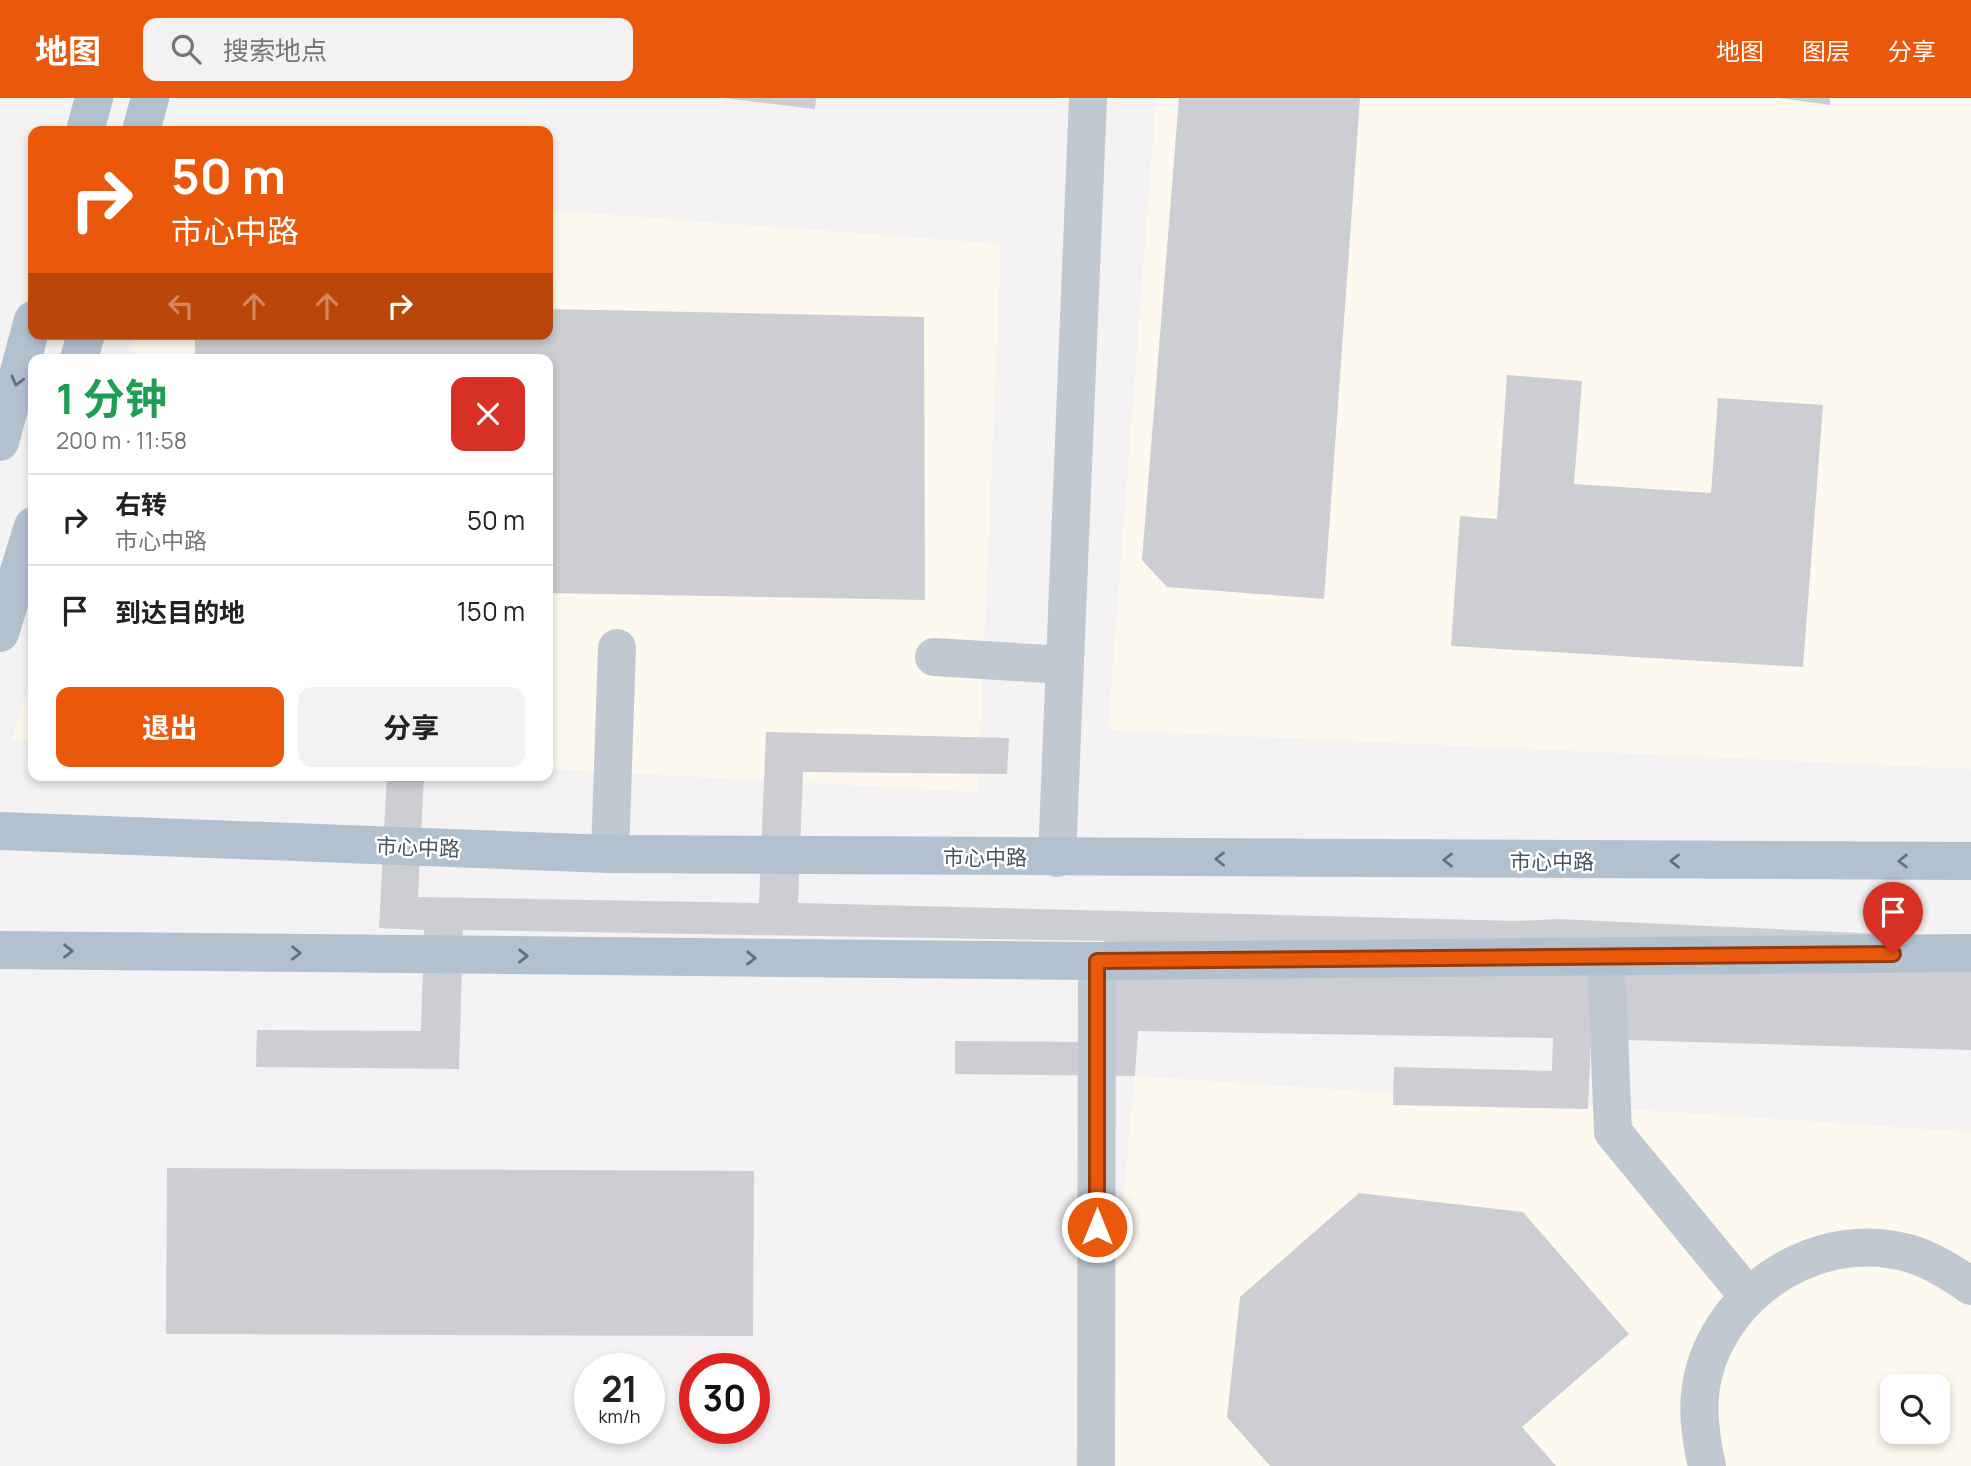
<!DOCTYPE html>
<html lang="zh">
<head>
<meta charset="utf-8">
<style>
	:root { --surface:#fff; --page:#f2f2f2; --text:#222; --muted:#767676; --line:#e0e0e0; --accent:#ea580c }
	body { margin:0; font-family:Manrope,"Noto Sans SC",sans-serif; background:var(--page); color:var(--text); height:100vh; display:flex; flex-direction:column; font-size:26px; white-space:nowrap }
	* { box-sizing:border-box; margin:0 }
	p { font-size:23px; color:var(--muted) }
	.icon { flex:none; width:38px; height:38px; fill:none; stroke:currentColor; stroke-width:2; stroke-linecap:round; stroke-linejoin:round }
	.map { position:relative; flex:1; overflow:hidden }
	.sheet { position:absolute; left:28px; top:256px; width:525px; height:427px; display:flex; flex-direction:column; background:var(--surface); border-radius:14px; box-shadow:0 4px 10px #0003 }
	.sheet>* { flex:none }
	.top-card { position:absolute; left:28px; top:28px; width:525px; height:214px; border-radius:14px; box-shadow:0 4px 10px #0003; background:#ea580c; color:#fff; overflow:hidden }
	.tools { position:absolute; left:1880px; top:1276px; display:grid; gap:14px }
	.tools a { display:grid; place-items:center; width:70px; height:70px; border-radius:14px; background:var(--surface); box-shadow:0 4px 10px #0003; font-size:35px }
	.speed { position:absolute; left:574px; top:1255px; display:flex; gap:14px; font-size:35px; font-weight:700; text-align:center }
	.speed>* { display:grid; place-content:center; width:91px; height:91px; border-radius:50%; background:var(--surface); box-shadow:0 4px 10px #0003; line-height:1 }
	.speed small { font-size:18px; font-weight:400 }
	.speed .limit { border:10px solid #d22; background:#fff; color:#111 }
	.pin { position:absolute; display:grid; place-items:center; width:60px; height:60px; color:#fff; margin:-72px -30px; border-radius:50% 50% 50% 0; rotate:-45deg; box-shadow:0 0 7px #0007 }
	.pin .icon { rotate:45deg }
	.me { position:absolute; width:77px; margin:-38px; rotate:0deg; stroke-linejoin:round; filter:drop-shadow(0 0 5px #0008) }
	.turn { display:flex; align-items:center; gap:24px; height:147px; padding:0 28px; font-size:32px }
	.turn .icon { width:91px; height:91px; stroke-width:2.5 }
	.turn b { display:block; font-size:49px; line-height:60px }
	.lanes { display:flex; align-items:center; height:66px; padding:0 28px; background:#0003; justify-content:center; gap:35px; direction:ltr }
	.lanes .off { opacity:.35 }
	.round { display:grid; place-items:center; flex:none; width:74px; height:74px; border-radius:14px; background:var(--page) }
	.head { display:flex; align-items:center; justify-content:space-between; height:119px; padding:0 28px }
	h1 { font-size:42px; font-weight:700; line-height:52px; color:#1e9e55 }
	.button { display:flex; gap:14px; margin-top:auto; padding:14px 28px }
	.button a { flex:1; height:80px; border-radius:14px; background:var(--accent); color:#fff; font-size:28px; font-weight:700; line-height:80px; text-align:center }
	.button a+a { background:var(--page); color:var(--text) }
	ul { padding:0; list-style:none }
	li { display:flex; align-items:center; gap:21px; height:91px; padding:0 28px; border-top:2px solid var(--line) }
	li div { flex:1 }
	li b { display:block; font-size:26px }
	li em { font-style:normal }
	header { display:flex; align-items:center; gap:42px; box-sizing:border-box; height:98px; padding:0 35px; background:var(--accent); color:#fff }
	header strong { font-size:33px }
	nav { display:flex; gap:38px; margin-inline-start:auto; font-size:24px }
	.search { width:490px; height:63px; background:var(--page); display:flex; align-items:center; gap:18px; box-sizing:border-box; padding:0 24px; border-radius:14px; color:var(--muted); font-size:26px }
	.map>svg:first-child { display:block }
	.commercial { fill:#fdf9ee; fill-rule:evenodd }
	.building { fill:#ccced4 }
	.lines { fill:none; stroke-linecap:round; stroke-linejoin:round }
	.minor { stroke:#c0c9d1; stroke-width:38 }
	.major { stroke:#b2c1d0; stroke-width:38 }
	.oneway { stroke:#63707c }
	.route-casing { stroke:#983908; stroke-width:18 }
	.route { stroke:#ea580c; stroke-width:12 }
	.labels { text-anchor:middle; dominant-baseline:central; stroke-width:5; stroke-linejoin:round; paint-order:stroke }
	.street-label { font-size:21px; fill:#495560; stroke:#fff }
</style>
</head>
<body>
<header>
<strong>地图</strong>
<div class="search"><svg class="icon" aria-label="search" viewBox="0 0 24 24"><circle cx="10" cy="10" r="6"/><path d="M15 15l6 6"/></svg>搜索地点</div>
<nav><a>地图</a><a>图层</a><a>分享</a></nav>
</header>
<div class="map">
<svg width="1971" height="1368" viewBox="0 0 1971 1368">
	<rect width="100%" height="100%" fill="#f4f2f2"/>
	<path class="commercial" d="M1156 0H1971V671L1108 632Z
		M548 112 1001 146 978 694 548 671V261H129L136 236H548Z
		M33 573V643L12 642Z
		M1135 978 1971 1034V1368H1097ZM1892 1288H1937V1334H1892Z"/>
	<path class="building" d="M723 0H816L815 11Z
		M1179 0H1360L1324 501 1167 489 1142 462Z
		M1778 0H1830V7Z
		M548 211 924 219 925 502 548 495V261H195V236H548Z
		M1507 277 1582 283 1574 386 1711 395 1718 300 1823 307 1803 569 1451 548 1460 418 1497 421Z
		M766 634 1009 640 1007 676 803 674 798 805 1518 823 1557 821 1971 840V952L1591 941 1588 1011 1393 1007 1394 969 1552 973 1553 940 1138 933 1135 978 955 976V943L1101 944 1105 843 463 832 459 971 256 969 257 932 421 933 424 832 379 830 387 677H424L418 799 759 805Z
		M167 1070 754 1073 753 1238 166 1236Z
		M1359 1095 1523 1114 1629 1236 1522 1329 1556 1368H1270L1227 1319 1240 1199Z"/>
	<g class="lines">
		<path class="minor" d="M934 559 1065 567
			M610 756 617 550
			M1057 760 1088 0
			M1606 860 1613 1034 1748 1198
			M1096 1368 1097 863
			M1707 1368C1700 1338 1696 1308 1703 1278 1725 1186 1830 1125 1920 1159 1938 1166 1955 1177 1971 1188"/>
		<path class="major" d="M85 33 94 0
			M141 33 150 0
			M79 261 86 236
			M0 344 33 222
			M0 535 33 428
			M0 733 610 756 1971 763
			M0 852 1097 863 1971 855"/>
	</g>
	<defs><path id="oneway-chevron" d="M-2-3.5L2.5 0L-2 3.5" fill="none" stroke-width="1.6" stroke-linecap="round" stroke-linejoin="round" transform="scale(1.75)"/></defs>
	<g class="oneway">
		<use href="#oneway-chevron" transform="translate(17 283) rotate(105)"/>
		<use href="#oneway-chevron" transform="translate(1220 761) rotate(-180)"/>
		<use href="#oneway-chevron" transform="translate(1448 762) rotate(-180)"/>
		<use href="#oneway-chevron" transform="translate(1675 763) rotate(-180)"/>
		<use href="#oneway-chevron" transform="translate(1903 763) rotate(-180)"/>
		<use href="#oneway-chevron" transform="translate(68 853) rotate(1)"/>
		<use href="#oneway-chevron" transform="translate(296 855) rotate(1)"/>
		<use href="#oneway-chevron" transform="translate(523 858) rotate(1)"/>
		<use href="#oneway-chevron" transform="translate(751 860) rotate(1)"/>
	</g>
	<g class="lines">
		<g class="route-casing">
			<path id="route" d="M1097 1129V863L1893 856"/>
		</g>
		<use href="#route" class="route"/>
	</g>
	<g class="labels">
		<g class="street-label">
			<text transform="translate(418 749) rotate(2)">市心中路</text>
			<text x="985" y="759">市心中路</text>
			<text x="1552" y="763">市心中路</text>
		</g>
	</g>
</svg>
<div class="tools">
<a><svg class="icon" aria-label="search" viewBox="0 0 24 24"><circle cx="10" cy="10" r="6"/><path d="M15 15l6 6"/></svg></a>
</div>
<div class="speed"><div>21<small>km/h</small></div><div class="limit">30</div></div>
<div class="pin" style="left:1893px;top:856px;background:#d93025"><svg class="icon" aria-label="arrive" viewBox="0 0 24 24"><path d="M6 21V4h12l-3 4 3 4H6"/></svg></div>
<svg class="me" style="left:1097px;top:1129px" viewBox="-20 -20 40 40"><circle r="17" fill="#ea580c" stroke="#fff" stroke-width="3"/><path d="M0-11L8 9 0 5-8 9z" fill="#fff"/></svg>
<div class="top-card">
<div class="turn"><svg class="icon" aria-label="right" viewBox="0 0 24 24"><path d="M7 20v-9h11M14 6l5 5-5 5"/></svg><div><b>50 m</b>市心中路</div></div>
<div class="lanes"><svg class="icon off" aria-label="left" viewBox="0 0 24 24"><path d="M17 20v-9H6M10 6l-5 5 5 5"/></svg><svg class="icon off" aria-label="ahead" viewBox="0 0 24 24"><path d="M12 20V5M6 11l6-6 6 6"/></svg><svg class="icon off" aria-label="ahead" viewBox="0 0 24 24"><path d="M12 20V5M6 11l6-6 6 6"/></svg><svg class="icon" aria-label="right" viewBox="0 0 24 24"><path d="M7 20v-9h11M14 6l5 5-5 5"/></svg></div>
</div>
<section class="sheet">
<div class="head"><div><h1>1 分钟</h1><p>200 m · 11:58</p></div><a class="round" style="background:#d93025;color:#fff"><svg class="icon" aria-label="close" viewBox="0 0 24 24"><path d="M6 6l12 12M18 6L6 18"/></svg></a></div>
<ul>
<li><svg class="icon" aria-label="right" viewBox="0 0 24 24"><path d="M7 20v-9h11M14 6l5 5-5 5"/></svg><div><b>右转</b><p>市心中路</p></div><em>50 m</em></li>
<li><svg class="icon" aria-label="arrive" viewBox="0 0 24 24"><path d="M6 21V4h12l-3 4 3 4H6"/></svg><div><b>到达目的地</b></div><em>150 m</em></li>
</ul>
<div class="button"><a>退出</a><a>分享</a></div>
</section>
</div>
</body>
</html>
